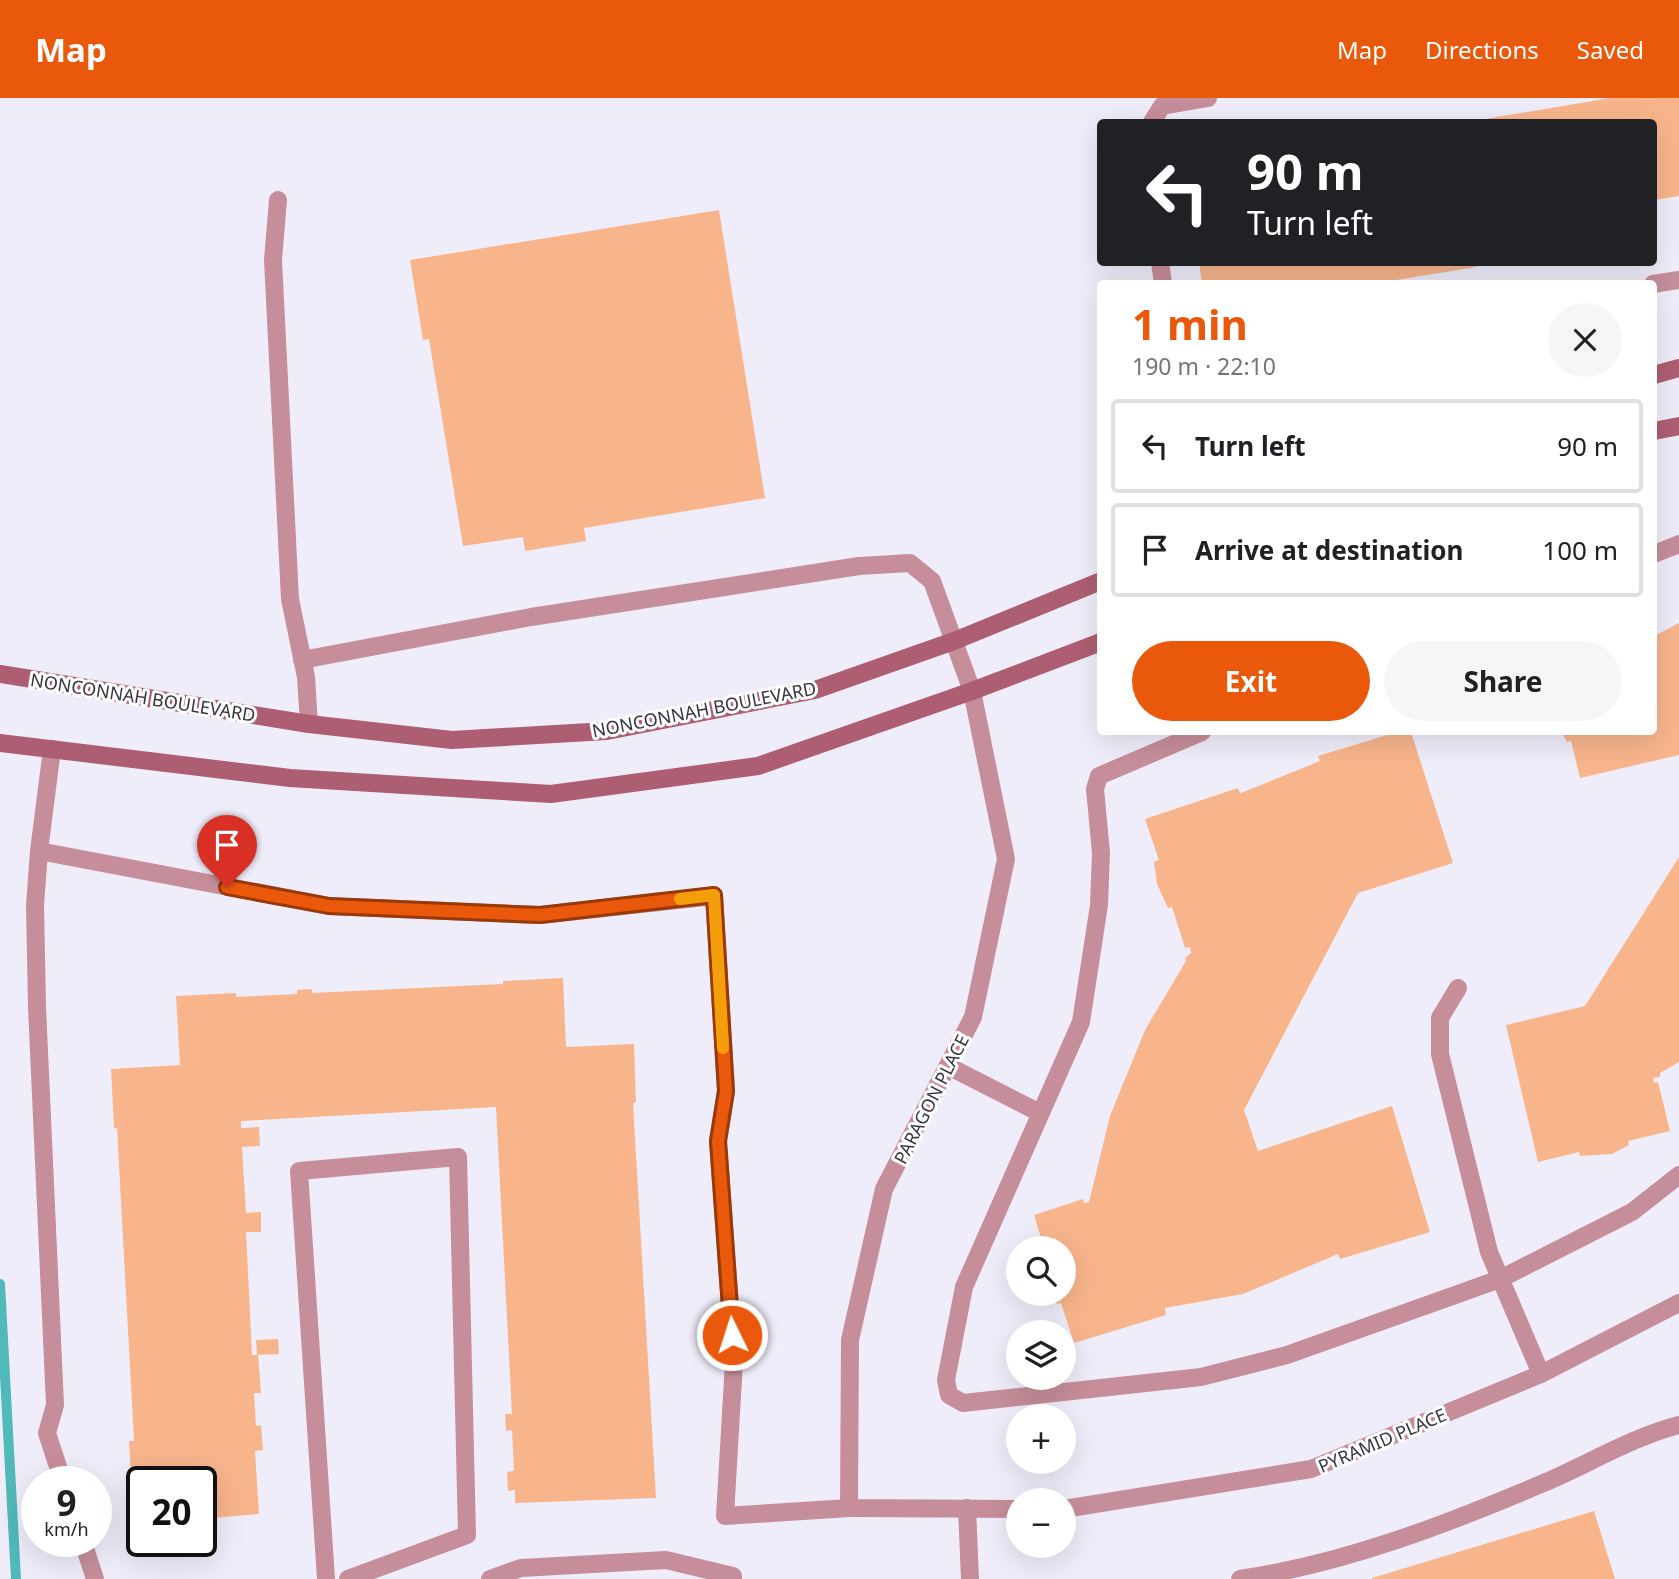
<!DOCTYPE html>
<html lang="en">
<head>
<meta charset="utf-8">
<style>
	:root { --surface:#fff; --page:#f6f6f6; --text:#202124; --muted:#757577; --line:#e0e0e0; --accent:#ea580c }
	body { margin:0; font-family:"Noto Sans",sans-serif; background:var(--page); color:var(--text); height:100vh; display:flex; flex-direction:column; font-size:26px; white-space:nowrap }
	* { box-sizing:border-box; margin:0 }
	p { font-size:23px; color:var(--muted) }
	.icon { flex:none; width:38px; height:38px; fill:none; stroke:currentColor; stroke-width:2; stroke-linecap:round; stroke-linejoin:round }
	.map { position:relative; flex:1; overflow:hidden }
	.side { position:absolute; left:1097px; top:182px; width:560px; height:455px; display:flex; flex-direction:column; background:var(--surface); border-radius:7px; box-shadow:0 7px 28px #0002 }
	.side>* { flex:none }
	.guide { position:absolute; left:1097px; top:21px; width:560px; height:147px; border-radius:7px; box-shadow:0 7px 28px #0002; background:#202124; color:#fff; overflow:hidden }
	.buttons { position:absolute; left:1006px; top:1138px; display:grid; gap:14px }
	.buttons a { display:grid; place-items:center; width:70px; height:70px; border-radius:50%; background:var(--surface); box-shadow:0 7px 28px #0002; font-size:35px }
	.speed { position:absolute; left:21px; top:1368px; display:flex; gap:14px; font-size:35px; font-weight:700; text-align:center }
	.speed>* { display:grid; place-content:center; width:91px; height:91px; border-radius:50%; background:var(--surface); box-shadow:0 7px 28px #0002; line-height:1 }
	.speed small { font-size:18px; font-weight:400 }
	.speed .limit { border:4px solid #111; border-radius:10px; background:#fff; color:#111 }
	.pin { position:absolute; display:grid; place-items:center; width:60px; height:60px; color:#fff; margin:-72px -30px; border-radius:50% 50% 50% 0; rotate:-45deg; box-shadow:0 0 7px #0007 }
	.pin .icon { rotate:45deg }
	.me { position:absolute; width:77px; margin:-38px; rotate:356deg; stroke-linejoin:round; filter:drop-shadow(0 0 5px #0008) }
	.turn { display:flex; align-items:center; gap:24px; height:147px; padding:0 35px; font-size:32px }
	.turn .icon { width:91px; height:91px; stroke-width:2.5 }
	.turn b { display:block; font-size:49px; line-height:60px }
	.round { display:grid; place-items:center; flex:none; width:74px; height:74px; border-radius:37px; background:var(--page) }
	.summary { display:flex; align-items:center; justify-content:space-between; height:119px; padding:0 35px }
	h1 { font-size:42px; font-weight:700; line-height:52px; color:var(--accent) }
	.button { display:flex; gap:14px; margin-top:auto; padding:14px 35px }
	.button a { flex:1; height:80px; border-radius:42px; background:var(--accent); color:#fff; font-size:28px; font-weight:700; line-height:80px; text-align:center }
	.button a+a { background:var(--page); color:var(--text) }
	ul { padding:0; list-style:none }
	li { display:flex; align-items:center; gap:21px; height:94px; margin:0 14px 10px; padding:0 21px; border:4px solid var(--line); border-radius:7px }
	li div { flex:1 }
	li b { display:block; font-size:26px }
	li em { font-style:normal }
	header { display:flex; align-items:center; gap:42px; box-sizing:border-box; height:98px; padding:0 35px; background:var(--accent); color:#fff }
	header strong { font-size:33px }
	nav { display:flex; gap:38px; margin-inline-start:auto; font-size:24px }
	.map>svg:first-child { display:block }
	.lines { fill:none; stroke-linecap:round; stroke-linejoin:round }
	.stream { stroke:#51b9ba; stroke-width:10 }
	.building { fill:#f8b58c }
	.lane { stroke:#c68e9a; stroke-width:18 }
	.street { stroke:#c68e9a; stroke-width:18 }
	.secondary { stroke:#ad5e72; stroke-width:18 }
	.route-casing { stroke:#983908; stroke-width:18 }
	.route { stroke:#ea580c; stroke-width:12 }
	.slow { stroke:#f59e0b; stroke-width:12 }
	.labels { text-anchor:middle; dominant-baseline:central; stroke-width:6; stroke-linejoin:round; paint-order:stroke }
	.street-label { font-size:18px; fill:#37353f; stroke:#fff }
</style>
</head>
<body>
<header>
<strong>Map</strong>
<nav><a>Map</a><a>Directions</a><a>Saved</a></nav>
</header>
<div class="map">
<svg width="1679" height="1481" viewBox="0 0 1679 1481">
	<rect width="100%" height="100%" fill="#f0edfb"/>
	<g class="lines">
		<path class="stream" d="M0 1186 16 1481"/>
	</g>
	<path class="building" d="M1610 0H1679V98L1654 102V24H1467Z
		M719 112 765 400 584 430 586 443 525 453 523 439 463 448 429 241 423 242 410 162Z
		M1199 164H1476V169L1372 186H1202Z
		M1679 525V657L1580 680 1571 643 1567 644 1562 634H1654V538Z
		M1397 634H1411L1453 765 1358 795 1244 1012 1258 1053 1392 1008 1430 1134 1340 1161 1338 1156 1243 1196 1165 1210 1166 1217 1074 1245 1061 1205 1057 1206 1050 1195H1064V1150H1044L1034 1117 1083 1101 1084 1105 1089 1104 1110 1018 1145 932 1186 863 1185 860 1191 855 1190 849 1185 850 1172 809 1168 810 1157 786 1154 764 1159 762 1145 721 1238 690 1240 695 1246 693 1320 663 1318 658Z
		M1679 759V964L1660 975V979L1653 980 1654 985 1658 984 1670 1033 1628 1043 1629 1047 1612 1056 1580 1058 1579 1054 1538 1064 1506 927 1585 908Z
		M563 880 566 949 634 946 636 1004 633 1005 656 1400 515 1405V1392L508 1393 507 1374 514 1373 512 1332 506 1333 505 1316H512L496 1009 241 1023V1030L259 1029 260 1048 242 1049 246 1115 261 1114V1134H246L252 1257H258L261 1295H254L256 1328 261 1327 263 1352 255 1353 259 1416 201 1421V1384H142V1424H134L129 1343H134L117 1030H114L111 971 180 967 176 898 236 895V899L297 896V892L312 891V895L503 886V883Z
		M278 1241 279 1256 257 1257 256 1242Z
		M1594 1413 1615 1481H1372V1480Z"/>
	<g class="lines">
		<path class="lane" d="M1152 24 1162 8 1208 0
			M1160 164 1163 186
			M1653 186 1679 182
			M1654 456 1679 446
			M302 562 531 519 859 468 910 465 932 483 972 593
			M1202 634 1099 678 1095 691 1101 755 1099 807 1081 924 964 1189 946 1282 949 1297 963 1305 1201 1279 1287 1257 1500 1181 1632 1114 1679 1077
			M52 651 39 753 329 808 540 817 714 798 726 993 718 1043 734 1264 725 1418 849 1410
			M39 753 35 807 37 909 55 1307 47 1335 63 1384
			M1458 890 1440 920V956L1489 1154 1541 1276
			M948 968 1040 1015
			M967 1410 970 1481
			M83 1444 95 1481
			M326 1481 299 1073 458 1059 467 1437 348 1481
			M490 1481 521 1470 666 1462 733 1478V1481
			M1240 1481C1347 1465 1447 1426 1546 1384 1588 1366 1635 1338 1679 1327"/>
		<path class="street" d="M278 102 273 162 290 501 306 579 309 626
			M972 593 1006 761 973 919 884 1091 850 1242 849 1410 1018 1411
			M1064 1411 1311 1371 1541 1276 1679 1205"/>
		<path class="secondary" d="M1654 277 1679 270
			M1654 333 1679 328
			M0 576 309 626 452 642 607 633 815 592 954 543 1101 483
			M0 645 290 680 551 696 758 668 972 593 1101 544"/>
	</g>
	<g class="lines">
		<g class="route-casing">
			<path id="route" d="M227 789 329 808 540 817 714 797 726 993 718 1043 732 1237"/>
		</g>
		<use href="#route" class="route"/>
		<path class="slow" d="M680 801 714 797 723 950"/>
	</g>
	<g class="labels">
		<g class="street-label">
			<text transform="translate(143 599) rotate(9)">NONCONNAH BOULEVARD</text>
			<text transform="translate(704 611) rotate(-11)">NONCONNAH BOULEVARD</text>
			<text transform="translate(931 1001) rotate(-63)">PARAGON PLACE</text>
			<text transform="translate(1382 1342) rotate(-23)">PYRAMID PLACE</text>
		</g>
	</g>
</svg>
<div class="buttons">
<a><svg class="icon" aria-label="search" viewBox="0 0 24 24"><circle cx="10" cy="10" r="6"/><path d="M15 15l6 6"/></svg></a>
<a><svg class="icon" aria-label="layers" viewBox="0 0 24 24"><path d="M12 4l9 5-9 5-9-5zM3 14l9 5 9-5"/></svg></a>
<a>+</a>
<a>−</a>
</div>
<div class="speed"><div>9<small>km/h</small></div><div class="limit">20</div></div>
<div class="pin" style="left:227px;top:789px;background:#d93025"><svg class="icon" aria-label="arrive" viewBox="0 0 24 24"><path d="M6 21V4h12l-3 4 3 4H6"/></svg></div>
<svg class="me" style="left:732px;top:1237px" viewBox="-20 -20 40 40"><circle r="17" fill="#ea580c" stroke="#fff" stroke-width="3"/><path d="M0-11L8 9 0 5-8 9z" fill="#fff"/></svg>
<div class="guide">
<div class="turn"><svg class="icon" aria-label="left" viewBox="0 0 24 24"><path d="M17 20v-9H6M10 6l-5 5 5 5"/></svg><div><b>90 m</b>Turn left</div></div>
</div>
<section class="side">
<div class="summary"><div><h1>1 min</h1><p>190 m · 22:10</p></div><a class="round"><svg class="icon" aria-label="close" viewBox="0 0 24 24"><path d="M6 6l12 12M18 6L6 18"/></svg></a></div>
<ul>
<li><svg class="icon" aria-label="left" viewBox="0 0 24 24"><path d="M17 20v-9H6M10 6l-5 5 5 5"/></svg><div><b>Turn left</b></div><em>90 m</em></li>
<li><svg class="icon" aria-label="arrive" viewBox="0 0 24 24"><path d="M6 21V4h12l-3 4 3 4H6"/></svg><div><b>Arrive at destination</b></div><em>100 m</em></li>
</ul>
<div class="button"><a>Exit</a><a>Share</a></div>
</section>
</div>
</body>
</html>
